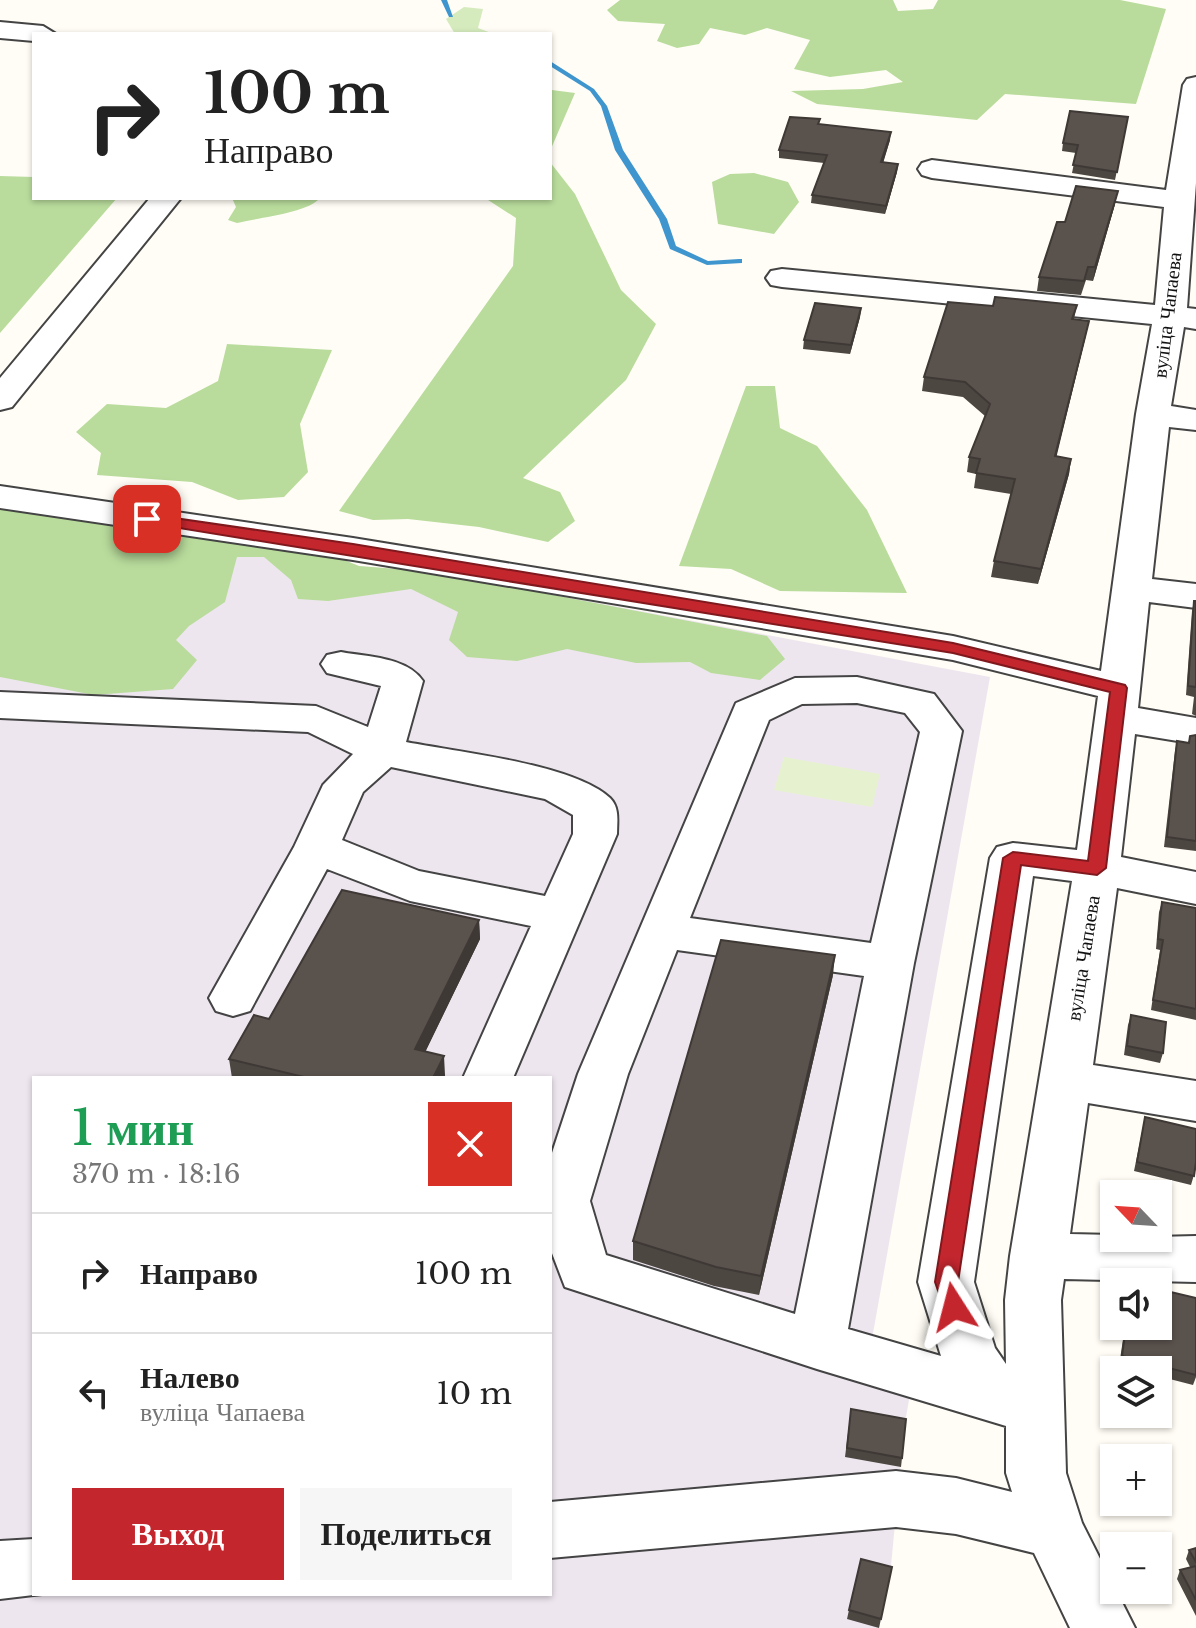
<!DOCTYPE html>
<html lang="ru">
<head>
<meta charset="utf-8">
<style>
	:root { --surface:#fff; --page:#f6f6f6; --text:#222; --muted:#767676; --line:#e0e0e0; --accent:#c4262e }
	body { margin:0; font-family:"Libre Baskerville",serif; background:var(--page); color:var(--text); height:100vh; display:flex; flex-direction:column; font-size:30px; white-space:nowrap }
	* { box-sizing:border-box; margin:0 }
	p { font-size:26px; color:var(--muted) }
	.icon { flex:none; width:44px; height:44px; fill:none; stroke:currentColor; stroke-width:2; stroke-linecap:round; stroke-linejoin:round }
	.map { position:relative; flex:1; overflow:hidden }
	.sheet { position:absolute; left:32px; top:1076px; width:520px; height:520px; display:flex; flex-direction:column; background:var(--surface); border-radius:0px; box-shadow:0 2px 6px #0004 }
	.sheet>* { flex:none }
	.banner { position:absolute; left:32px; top:32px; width:520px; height:168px; border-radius:0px; box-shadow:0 2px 6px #0004; background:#fff; color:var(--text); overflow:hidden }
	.needle { width:52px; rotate:295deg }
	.buttons { position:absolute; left:1100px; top:1180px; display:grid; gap:16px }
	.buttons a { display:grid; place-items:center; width:72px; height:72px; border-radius:0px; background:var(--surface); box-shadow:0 2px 6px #0004; font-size:40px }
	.pin { position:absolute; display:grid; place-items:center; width:68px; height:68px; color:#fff; margin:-34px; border-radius:16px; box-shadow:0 4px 12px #0006 }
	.me { position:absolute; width:88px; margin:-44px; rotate:351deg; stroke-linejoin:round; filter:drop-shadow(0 0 6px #0008) }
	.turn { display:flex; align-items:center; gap:28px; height:168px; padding:0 40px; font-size:36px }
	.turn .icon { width:104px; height:104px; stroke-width:2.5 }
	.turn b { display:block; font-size:56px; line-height:68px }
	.round { display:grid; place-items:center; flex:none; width:84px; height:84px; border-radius:0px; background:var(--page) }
	.overview { display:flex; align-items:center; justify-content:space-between; height:136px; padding:0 40px }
	h1 { font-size:48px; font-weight:600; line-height:60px; color:#1e9e55 }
	.button { display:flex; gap:16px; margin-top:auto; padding:16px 40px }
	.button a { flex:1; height:92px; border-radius:0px; background:var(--accent); color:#fff; font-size:32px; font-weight:600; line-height:92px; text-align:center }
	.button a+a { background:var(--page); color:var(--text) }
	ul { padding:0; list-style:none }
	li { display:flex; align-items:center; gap:24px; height:120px; padding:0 40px; border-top:2px solid var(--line) }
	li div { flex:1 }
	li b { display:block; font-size:30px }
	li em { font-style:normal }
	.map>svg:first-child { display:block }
	.industrial { fill:#eee6ef; fill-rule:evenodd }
	.green { fill:#d5ebbd }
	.forest { fill:#b9dc9c }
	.pitch { fill:#e6f2cf }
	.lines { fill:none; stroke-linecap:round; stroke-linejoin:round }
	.stream { fill:#3f96cf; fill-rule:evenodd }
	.minor-casing { stroke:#444; stroke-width:4 }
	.minor { fill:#fff; fill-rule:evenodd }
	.wall { fill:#4d4742 }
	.shaded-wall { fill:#3f3936 }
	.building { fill:#5a524d; stroke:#3f3936; stroke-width:2 }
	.route { fill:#c4262e; stroke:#7f191e; stroke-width:2 }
	.labels { text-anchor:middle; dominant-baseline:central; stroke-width:8; stroke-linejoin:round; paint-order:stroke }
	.street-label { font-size:20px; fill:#111; stroke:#fff }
</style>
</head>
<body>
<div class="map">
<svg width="1196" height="1628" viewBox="0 0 1196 1628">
	<rect width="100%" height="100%" fill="#fffdf5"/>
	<path class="industrial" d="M0 503 314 548 359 566 434 572 990 677 872 1339 914 1372 904 1428 890 1577 879 1628H0ZM34 1078H550V1594H34Z"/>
	<path class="green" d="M464 7 483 9 478 28 494 34H455L446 19Z"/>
	<path class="forest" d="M620 0H893L898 11 933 9 938 0H1120L1166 9 1136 104 1005 94 977 120 817 104 791 91 863 89 903 82 886 70 830 77 794 69 810 40 767 28 745 35 710 28 699 44 677 48 657 41 665 24 618 21 607 10Z
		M552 90 575 93 550 151V92Z
		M550 162 575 194 621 290 656 324 626 380 523 478 560 492 575 521 548 542 479 527 408 519 373 520 339 511 513 266 516 218 485 198H550Z
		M754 173 788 182 799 202 774 234 718 224 712 182 730 174Z
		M0 176 34 177V198H117L0 333Z
		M232 198H320C308 213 256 218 237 223L228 220 236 207Z
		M227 344 332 350 300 424 308 472 284 497 238 500 192 482 97 475 101 453 76 432 107 404 166 408 218 381Z
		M746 386H775L780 428 817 446 867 510 907 593 780 591 731 569 679 566Z
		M0 503 314 548 359 566 434 572 767 636 785 659 760 680 711 673 690 662 636 663 567 649 517 661 467 657 449 640 458 612 411 589 328 601 298 599 291 580 264 557H237L225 602 189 626 176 640 197 660 173 689 94 695 0 677Z"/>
	<path class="pitch" d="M784 757 880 774 872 807 774 790Z"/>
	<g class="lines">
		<path class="stream" d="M441 0H447L453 17H449Z
			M550 61 594 89 607 106 623 150 667 219 676 246 708 261 739 259H742V263L707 265 670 249 659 219 615 150 601 106 590 91 550 66Z"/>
		<g class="minor-casing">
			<path id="minor" d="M0 22 43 26 56 34H34V41L0 38Z
				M1196 77V183L1187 308 1196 309V329L1184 327 1171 406 1196 410V430L1169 427 1152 579 1196 584V608L1149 602 1138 708 1196 718V744L1135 734 1121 857 1196 872V904L1117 888 1093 1065 1196 1081V1121L1088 1103 1070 1234 1114 1235V1238L1196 1236V1282L1064 1279 1061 1300 1066 1473 1082 1523 1135 1628H1070L1034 1553 956 1534 896 1527 550 1558V1502L896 1471 956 1478 1012 1492 1006 1473V1426L817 1369 565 1287 550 1248V1159L578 1074 736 703 795 678 857 677 934 694 962 731 914 963 848 1329 941 1356 918 1282 990 858 997 847 1013 843 1077 850 1098 696 953 660 353 560 0 508V486L353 538 953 636 1101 671 1136 414 1152 324 782 287 771 285 766 278 771 271 782 269 1155 305 1164 207 932 178 922 175 918 169 922 163 932 160 1166 190 1183 85 1187 79ZM857 703 905 713 920 732 871 943 690 918 769 720 802 704ZM1033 876 1072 881 1010 1256 1005 1300 1006 1364 995 1348 974 1282ZM677 950 864 976 795 1314 606 1255 590 1201 628 1074Z
				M150 198H181L12 407 0 410V378Z
				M341 652C368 657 407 657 423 681L406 742C457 752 574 764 610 798 620 808 617 822 617 834L513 1078H463L531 926 410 901 327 869 250 1011 233 1016 216 1011 209 998 294 847 323 785 353 754 308 732 0 718V692L316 706 368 727 381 686 327 673 321 664 327 655ZM391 767 545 799 573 815V834L545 896 419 871 342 840 363 792Z
				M34 1539V1594H42L0 1599V1541Z"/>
		</g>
		<use href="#minor" class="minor"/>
	</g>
	<path class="wall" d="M1128 117 1115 180 1072 173 1076 153 1062 151 1063 143Z
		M820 119 819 124 890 140 883 162 898 164 897 172 885 214 811 203 812 195 824 163 779 158V150Z
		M1115 204 1093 281 1086 280 1081 295 1037 291 1039 277 1065 222Z
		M1077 305 1074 319 1086 335 1056 456 1071 459 1069 474 1038 584 991 577 994 561 1011 494 974 488 976 474 967 472 969 457 985 416 963 397 922 391 924 377 993 306Z
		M861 308 860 317 850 354 803 349 804 340Z
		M1194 601H1196V716L1192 714 1194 697 1186 695 1192 611Z
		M1196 735V851L1164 847 1175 751 1177 741 1189 743 1190 736Z
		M1162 902 1196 908V1020L1151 1010 1160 950 1156 949 1159 912Z
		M479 920 480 939 425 1052 445 1075 444 1078H232L229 1059 269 1019Z
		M833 975 759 1295 714 1286 633 1260V1241Z
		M1131 1015 1163 1053 1160 1063 1124 1055 1128 1025Z
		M1145 1117 1196 1129V1168L1191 1185 1134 1171Z
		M1110 1185 1114 1194V1232H1102Z
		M1196 1298V1377L1193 1385 1158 1376V1370H1136L1119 1366 1125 1326H1158Z
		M851 1409 902 1458 901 1467 845 1457Z
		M1196 1548V1616L1177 1579 1180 1570 1190 1567 1186 1559 1189 1550Z
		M892 1567 879 1628 847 1619 849 1610Z"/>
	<path class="shaded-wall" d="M891 132 890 140 881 170V162Z
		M898 164 897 172 885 214 886 206Z
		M1118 191 1115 204 1093 281 1095 267Z
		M861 308 860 317 850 354 851 345Z
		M1089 321 1086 335 1053 471 1055 456Z
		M1071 459 1069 474 1038 584 1041 569Z
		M479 920 480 939 417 1069 415 1049Z
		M835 955 833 975 759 1295 761 1276Z
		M444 1056 445 1075 444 1078H433Z"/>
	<path class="building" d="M1070 111 1128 117 1117 172 1073 165 1078 145 1063 143Z
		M790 117 820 119 818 124 891 132 881 162 898 164 886 206 812 195 827 155 779 150Z
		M1076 186 1118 191 1095 267H1088L1084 281 1039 277 1057 222H1065Z
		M995 297 1077 305 1072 319 1089 321 1055 456 1071 459 1041 569 994 561 1015 479 976 473 980 459 969 457 990 404 965 382 924 377 948 302 993 306Z
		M815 303 861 308 851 345 804 340Z
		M1194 601H1196V687L1188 686Z
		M1196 735V841L1167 837 1177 741 1189 743 1190 736Z
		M342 890 479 920 415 1049 444 1056 433 1078H308L229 1059 254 1015 269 1019Z
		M1162 902 1196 908V1009L1153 1000 1163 940 1158 939Z
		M721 940 835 955 761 1276 716 1267 633 1241Z
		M1131 1015 1166 1022 1163 1053 1127 1046Z
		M1145 1117 1196 1129V1162L1194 1176 1137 1162Z
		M1110 1185 1151 1194H1114V1222H1104Z
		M1158 1289 1196 1298V1375L1122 1356 1126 1326H1158Z
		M851 1409 906 1419 902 1458 847 1448Z
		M1196 1548V1562L1189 1550Z
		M861 1559 892 1567 881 1619 849 1610Z
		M1196 1566V1600L1180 1570Z"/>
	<path class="route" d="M147 514 353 544 953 643 1125 685 1127 688 1106 868 1097 875 1021 865 958 1282 966 1307 962 1314 954 1317 946 1314 935 1282 1003 858 1013 852 1088 861 1110 692 953 653 142 522V515Z"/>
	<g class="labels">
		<g class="street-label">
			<text transform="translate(1167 315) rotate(-83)">вуліца Чапаева</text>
			<text transform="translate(1083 958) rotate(-81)">вуліца Чапаева</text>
		</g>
	</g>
</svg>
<div class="buttons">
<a><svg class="needle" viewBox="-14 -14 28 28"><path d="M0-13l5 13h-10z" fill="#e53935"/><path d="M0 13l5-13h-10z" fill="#767676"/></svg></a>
<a><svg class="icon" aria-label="sound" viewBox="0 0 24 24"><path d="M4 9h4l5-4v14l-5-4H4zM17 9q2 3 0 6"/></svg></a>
<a><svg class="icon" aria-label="layers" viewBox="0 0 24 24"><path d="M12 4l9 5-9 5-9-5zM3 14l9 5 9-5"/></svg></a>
<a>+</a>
<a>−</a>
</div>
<div class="pin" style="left:147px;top:519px;background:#d93025"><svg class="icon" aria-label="arrive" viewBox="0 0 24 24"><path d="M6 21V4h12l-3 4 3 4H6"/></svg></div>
<svg class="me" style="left:954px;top:1307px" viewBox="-20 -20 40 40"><path d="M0-17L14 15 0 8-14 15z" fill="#c4262e" stroke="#fff" stroke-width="4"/></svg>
<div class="banner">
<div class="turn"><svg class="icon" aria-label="right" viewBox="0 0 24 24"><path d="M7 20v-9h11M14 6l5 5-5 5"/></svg><div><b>100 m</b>Направо</div></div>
</div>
<section class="sheet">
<div class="overview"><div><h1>1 мин</h1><p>370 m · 18:16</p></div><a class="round" style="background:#d93025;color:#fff"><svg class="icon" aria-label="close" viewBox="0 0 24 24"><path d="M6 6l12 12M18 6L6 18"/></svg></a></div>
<ul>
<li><svg class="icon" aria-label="right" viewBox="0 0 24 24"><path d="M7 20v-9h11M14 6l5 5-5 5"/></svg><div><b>Направо</b></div><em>100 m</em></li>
<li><svg class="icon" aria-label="left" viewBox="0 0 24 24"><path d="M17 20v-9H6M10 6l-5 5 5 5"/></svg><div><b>Налево</b><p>вуліца Чапаева</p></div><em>10 m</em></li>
</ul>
<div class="button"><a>Выход</a><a>Поделиться</a></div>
</section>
</div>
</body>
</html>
